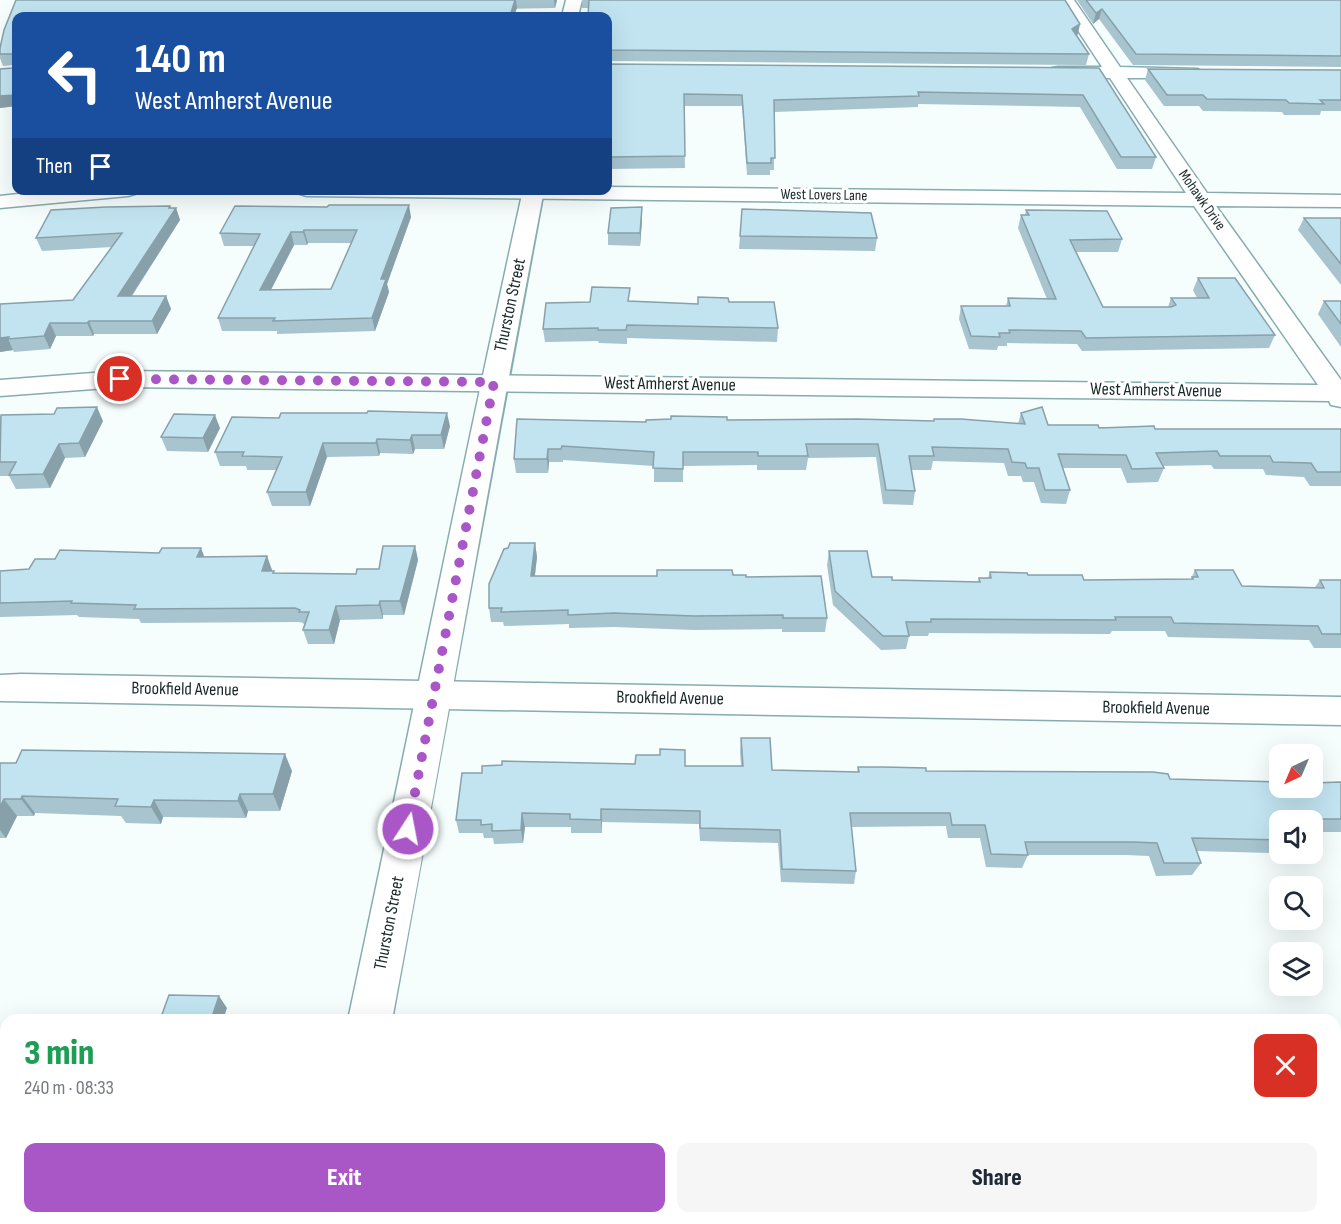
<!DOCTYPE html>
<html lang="en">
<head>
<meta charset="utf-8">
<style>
	:root { --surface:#fff; --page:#f6f6f7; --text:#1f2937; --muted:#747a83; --accent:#a957c7 }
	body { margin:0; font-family:"Sofia Sans Condensed",sans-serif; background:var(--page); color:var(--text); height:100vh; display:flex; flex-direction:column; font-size:22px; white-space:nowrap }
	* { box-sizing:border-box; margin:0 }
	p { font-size:20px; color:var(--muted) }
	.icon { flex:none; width:33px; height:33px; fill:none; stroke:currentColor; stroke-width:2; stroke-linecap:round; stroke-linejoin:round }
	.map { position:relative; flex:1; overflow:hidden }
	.sheet { position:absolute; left:0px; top:1014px; width:1341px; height:210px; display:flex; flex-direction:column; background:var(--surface); border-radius:18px 18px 0 0; box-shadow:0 6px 24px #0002 }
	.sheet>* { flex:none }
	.banner { position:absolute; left:12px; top:12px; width:600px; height:183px; border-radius:12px; box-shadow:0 6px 24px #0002; background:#1a4fa0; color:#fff; overflow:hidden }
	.needle { width:39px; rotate:224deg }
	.buttons { position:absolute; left:1269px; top:744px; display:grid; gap:12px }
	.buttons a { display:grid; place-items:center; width:54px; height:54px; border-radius:12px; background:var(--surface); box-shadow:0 6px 24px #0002; font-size:30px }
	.pin { position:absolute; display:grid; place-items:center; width:51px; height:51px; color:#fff; margin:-26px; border:3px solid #fff; border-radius:50%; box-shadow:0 2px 6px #0007 }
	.me { position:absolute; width:66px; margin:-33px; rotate:11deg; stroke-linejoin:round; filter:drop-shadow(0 0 4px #0008) }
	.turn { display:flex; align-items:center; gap:21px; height:126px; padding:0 24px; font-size:27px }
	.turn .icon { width:78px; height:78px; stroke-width:2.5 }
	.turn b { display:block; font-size:42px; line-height:51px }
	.then { display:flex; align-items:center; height:57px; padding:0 24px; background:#0003; gap:12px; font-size:22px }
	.round { display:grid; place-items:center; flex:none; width:63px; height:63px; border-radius:12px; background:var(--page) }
	.summary { display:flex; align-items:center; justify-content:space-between; height:102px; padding:0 24px }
	h1 { font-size:36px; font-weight:800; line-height:45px; color:#1e9e55 }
	.action { display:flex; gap:12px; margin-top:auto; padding:12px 24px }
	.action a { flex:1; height:69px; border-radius:12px; background:var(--accent); color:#fff; font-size:24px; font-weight:800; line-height:69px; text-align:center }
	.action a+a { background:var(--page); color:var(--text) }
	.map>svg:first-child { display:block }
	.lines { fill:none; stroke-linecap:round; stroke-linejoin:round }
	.street-casing { stroke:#87acae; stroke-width:3 }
	.secondary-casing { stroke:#87acae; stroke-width:3 }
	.street { fill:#fff; fill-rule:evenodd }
	.secondary { fill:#fff; fill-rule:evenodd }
	.wall { fill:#a7c4cf; fill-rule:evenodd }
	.shaded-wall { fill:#88a0a9 }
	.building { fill:#c2e4f1; stroke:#88a0a9; stroke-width:1.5; fill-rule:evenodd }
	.route { stroke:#a957c7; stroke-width:10; stroke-dasharray:0 18 }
	.labels { text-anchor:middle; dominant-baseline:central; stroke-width:6; stroke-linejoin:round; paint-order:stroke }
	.far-street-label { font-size:15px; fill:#172627; stroke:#fff }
	.street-label { font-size:18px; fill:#172627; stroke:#fff }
</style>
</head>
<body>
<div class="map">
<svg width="1341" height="1224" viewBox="0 0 1341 1224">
	<rect width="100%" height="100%" fill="#f5fdfd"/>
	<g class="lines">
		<g class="street-casing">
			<path id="street" d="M1058 0H1074L1120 67 1198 69 1201 73 1198 77 1192 78H1127L1207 193 1341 195V207L1216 206 1341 380V407L1331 405 1329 401 120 387 0 396V380L120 371 1318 385 1194 206 307 196 300 194 297 190H608V187L1186 193 1110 78 1058 77 1052 76 1049 72 1052 68 1058 67H1102Z
				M55 190H138L135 194 128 196 0 208V196Z
				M21 674 1341 697V725L0 701V675Z"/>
		</g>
		<g class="secondary-casing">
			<path id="secondary" d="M566 0H582L578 16H562Z
				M523 190H544C491 466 444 744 392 1020H348C407 744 462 466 523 190Z
				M305 1218H355L354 1224H304Z"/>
		</g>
		<use href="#street" class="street"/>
		<use href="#secondary" class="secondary"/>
	</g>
	<path class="wall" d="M16 0H557L555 8 16 16V106L0 108V69L12 68 14 65 3 66 0 58V48Z
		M582 0H1065L1078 34 1077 35 1089 54 1086 65 608 61V16L589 8H582Z
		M1077 0H1341V67L1133 65 1099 19 1093 24Z
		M608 64 1099 68 1156 157 1152 169H1117L1080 107 918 104V107L774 112V170H770V175H747L742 106H684L685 168 608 169Z
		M1148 69 1341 70V111H1321L1320 115H1284L1282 112 1203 111 1199 106H1164L1145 80Z
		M642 207V220L640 246 608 245V233Z
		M171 208H176L180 220 132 296H166L171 309 157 334H94L93 336H56L50 349 14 352 13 350 0 352V304L73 300 112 247 42 251 36 238Z
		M1026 210 1122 239 1118 252H1076L1103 307H1168L1171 298H1197L1193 290 1198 278 1275 335 1269 348 1082 351 1077 344 1007 343V346H998L997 350 969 349 959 319 961 306H1006L1008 298 1047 299 1018 228 1021 215H1025Z
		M411 217 387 284 389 292 375 331 277 334V331H222L218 318 254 246H224L220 233ZM308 243H351L331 289 271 290 294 245H307Z
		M1304 218H1341V285L1298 230Z
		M740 236 877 238 875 251 739 249Z
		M1324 301H1341V347L1318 314Z
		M590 302H630L698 304 729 302 778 328 777 342 627 338V344L599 343 598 341 545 342 543 329Z
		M1021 413 1048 425 1155 429H1341V486H1310L1304 477 1266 475 1263 469H1214L1211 465 1163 466 1164 468 1158 482 1127 483 1121 468H1063L1070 490 1066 504 1041 503 1034 482H1023L1021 476H1008L1004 463 933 461 931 470H911L915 491 913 505 883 504 876 457 808 458 806 470H757V465L683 466V482H654V466L563 460V462H549L548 473H516L514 459 517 419 646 422 727 420 934 421V419L1018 424Z
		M0 416 103 421 85 457 65 458 50 488 16 489 9 476H0Z
		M279 418 450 426 444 449H415L413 454 380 453 379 456 327 457 310 506H272L267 492 276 470H247L246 466H220L215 452Z
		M220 428 208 452 167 451 161 437Z
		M535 543 537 557 535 576H657L733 575 746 577 827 618 825 632H782V629L694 630 614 627 569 628V624L504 626 503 622H491L489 608Z
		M415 546 418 560 404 615H383V619L340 620 334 644H308L303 630 305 626 303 623 299 622 141 623 139 619 79 617 77 615 0 617V571L204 557 267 556 272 571 275 573 356 574 379 569Z
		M829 551 872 577 892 580 978 582 979 578H988L990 572 1084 580 1191 579 1195 570 1242 586 1315 587 1320 580H1341V648H1314L1309 640 1168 637 1165 631H1112L1110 634 929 633 928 636H909L906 649 881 650 833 605 827 565Z
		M741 738 772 770 857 772 858 767 926 771 1170 779 1280 788 1341 782V832H1317L1312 838V820H1280V843H1278L1271 853 1196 851 1201 863 1192 875 1156 876 1149 856 1126 855H1028L1022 868 986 867 980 838H948L946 826 851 827 856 871 854 884 781 882 778 843 700 841 699 824 602 822V833H571V827H525L523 843 494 844 493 838H484L483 833H459L456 820 482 773 685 766H741L740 751Z
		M0 763 292 771 280 811H248L246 818 163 817 161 824 126 823 121 816 35 813 34 816H17L6 838H0Z
		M1335 1067H1341V1203H1335Z
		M211 1218 209 1224H66Z
		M395 1218H572L560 1219 530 1220 493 1224H394Z
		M828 1218H988L989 1224H829Z
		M1035 1218H1116L1117 1224H1037Z"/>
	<path class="shaded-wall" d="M515 0H516L517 8 514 16H510Z
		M554 0H557L555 8Z
		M1102 9 1099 19 1093 24 1096 13Z
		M1080 24 1078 34 1070 40 1072 29Z
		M16 92V106L0 108V96Z
		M409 205 411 217 387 284 389 292 375 331 372 318 381 279Z
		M170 206 173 213 176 208 180 220 123 309 118 296Z
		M642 207V220L640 246V233Z
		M304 230 308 243 307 245 303 232Z
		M291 232 294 245 264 303 260 290Z
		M166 296 171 309 157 334 152 321Z
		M89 321 94 334 93 336 87 323Z
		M50 323 56 336 50 349 44 336Z
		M9 337 8 339 13 350 0 352V338Z
		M97 407 103 421 85 457 79 443Z
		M447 413 450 426 444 449 441 435Z
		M215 415 220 428 208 452 203 438Z
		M412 435 415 449 413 454 410 440Z
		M377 439 380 453 379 456 376 443Z
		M323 443 327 457 310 506 306 492Z
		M59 444 65 458 50 488 43 474Z
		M548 449 549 462 548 473 547 459Z
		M535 543 537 557 533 590 531 576Z
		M415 546 418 560 404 615 400 601Z
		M201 548 206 561 197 557Z
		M267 556 272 570 267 585 262 571Z
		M380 601 383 615V619L379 605Z
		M336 606 340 620 334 644 329 630Z
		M285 754 292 771 280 811 273 794Z
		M240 794 248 811 246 818 238 801Z
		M22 796 35 813 34 816 21 799Z
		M4 799 17 816 6 838 0 830V807Z
		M154 800 163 817 161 824 151 807Z
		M601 809 602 822V833L601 820Z
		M522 813 525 827 523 843 521 830Z
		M219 996 227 1008 223 1020H211Z
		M0 1076 6 1081V1091L0 1106Z
		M200 1218H211L209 1224H200L198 1223Z"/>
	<path class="building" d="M16 0H515L510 16H16V92L15 95 0 96V69L12 68 14 66 13 54H0V48L4 30Z
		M589 0H1065L1080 24 1072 29 1089 54 608 50V16H588Z
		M1086 0H1341V56L1136 54 1102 9 1096 13Z
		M608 64 1099 68 1156 157H1121L1083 95 918 92 919 96 774 100 775 158H771V163H747L742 95 684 94 685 156 608 157Z
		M1148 69 1341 70V100H1320L1324 104 1289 103 1286 100 1207 99 1203 95H1167Z
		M329 205H409L381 279H386L372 318 273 321 275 318H218L260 234 220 233 235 206 327 207ZM304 230H357L331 289 260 290 291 232H303Z
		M170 206 169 208H176L118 296H166L152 321H89L87 323H50L44 336 8 339 9 337 0 338V304L73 300 122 233 36 238 51 210 106 207Z
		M642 207 640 233H608L611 208Z
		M742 209 871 213 877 238 740 236Z
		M1026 210 1107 211 1122 239 1070 240 1103 307H1171L1176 305 1171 298H1209L1198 278H1235L1275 335 1086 338 1081 331 1009 330 1010 333H999L1000 337 971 336 961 306H1010L1008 298 1056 299 1021 215H1029Z
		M1304 218H1341V264Z
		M592 287 630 288 628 301 698 304V297L728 298 729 302H774L778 328 627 325 626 330H598V328L543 329 546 303 590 302Z
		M1324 301H1341V324Z
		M97 407 79 443 59 444 43 474 9 475 16 462H0L1 415 54 414 57 408Z
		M1042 407 1048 425H1098L1099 428 1154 426 1155 429H1341V472H1317L1311 463 1273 462 1270 456H1220L1217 451 1156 453 1164 468 1132 469 1126 455 1058 454 1070 490H1045L1039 468H1027L1025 463 1012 462 1008 449 932 447 934 456H909L915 491 886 490 878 444H806L808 456H758V452H683V469L653 468 654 452 562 446 561 449H548L547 459H514L517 419 646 422V420L671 419V416L727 417V420L857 419 934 421V419H961L1025 424 1021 413Z
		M368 411 447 413 441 435H412L410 440 377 439 376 443H323L306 492H267L282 457 242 456 244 452H215L232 417 279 418 281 413H367Z
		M174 414 215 415 203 438 161 437Z
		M510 543H535L531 576H657V570H732L733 575H746V577L821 576 827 618H783V615L694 616 614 613 568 615V610L501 612 502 608H489V584L504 549 508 548Z
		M383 546H415L400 601H380L379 605 336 606 329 630H303L309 612H299L300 610 295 608 134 609 136 605 71 603 72 601 0 603V571L29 569 35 559H55L60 550 159 553 162 548H201L197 557 267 556 262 571H274L273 573 356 574 357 569H379Z
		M829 551H867L872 577H892V580L980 582 979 578H991L990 572 1027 573 1028 575H1082L1084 580 1193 579 1192 577H1198L1195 570H1233L1242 586 1324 588 1320 580H1341V634H1322L1318 626 1174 623 1171 617H1115L1116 620 931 619V622H906L909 636H883L835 591Z
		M741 738H770L772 770 859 772 858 767H883L926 768V771L1153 772 1168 774 1170 779 1280 782V788H1312V783L1341 782V819H1314L1319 830H1312V820H1280V830H1276L1280 840 1192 838 1201 863H1164L1157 843 1134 842H1025L1028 855 991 854 985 825H952L950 813H850L856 871 782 869 780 830 700 828V811L601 809V820L570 819V814L522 813 521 830 492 831V824L481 825V820H456L462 773H482V766L502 765V761L635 764 636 755H660V749L685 750V766H743Z
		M22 750 285 754 273 794H240L238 801 154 800 151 807 115 806 118 799 22 796 21 799H4L0 807V763H16Z
		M169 995 219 996 211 1020H160Z
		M1335 1067H1341V1096L1335 1082Z
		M1335 1097H1341V1194H1335Z
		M68 1218H200L198 1223 146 1224H66Z
		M395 1218H476V1224H394Z
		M530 1218H558V1224H530Z
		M619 1218H683V1224H619Z
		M734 1218H788V1224H734Z
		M833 1218H988L989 1224H834Z
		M1044 1218H1116L1117 1224H1050L1049 1220 1045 1221Z"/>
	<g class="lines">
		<path class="route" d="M120 379 494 382 408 829"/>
	</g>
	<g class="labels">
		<g class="far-street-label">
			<text transform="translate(824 195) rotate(1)">West Lovers Lane</text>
			<text transform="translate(1202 200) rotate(55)">Mohawk Drive</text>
		</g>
		<g class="street-label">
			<text transform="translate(510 305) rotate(-78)">Thurston Street</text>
			<text transform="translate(670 384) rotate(1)">West Amherst Avenue</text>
			<text transform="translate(1156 390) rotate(1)">West Amherst Avenue</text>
			<text transform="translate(185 689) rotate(1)">Brookfield Avenue</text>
			<text transform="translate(670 698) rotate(1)">Brookfield Avenue</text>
			<text transform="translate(1156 708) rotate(1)">Brookfield Avenue</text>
			<text transform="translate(389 923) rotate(-79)">Thurston Street</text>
		</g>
	</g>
</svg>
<div class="buttons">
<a><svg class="needle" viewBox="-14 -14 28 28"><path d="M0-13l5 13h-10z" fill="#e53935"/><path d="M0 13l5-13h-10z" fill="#747a83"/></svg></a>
<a><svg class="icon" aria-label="sound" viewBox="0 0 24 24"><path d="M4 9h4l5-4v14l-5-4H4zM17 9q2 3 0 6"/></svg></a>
<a><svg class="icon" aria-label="search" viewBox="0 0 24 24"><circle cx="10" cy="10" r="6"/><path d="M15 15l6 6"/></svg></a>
<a><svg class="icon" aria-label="layers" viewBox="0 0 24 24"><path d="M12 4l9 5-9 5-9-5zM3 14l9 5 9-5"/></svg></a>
</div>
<div class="pin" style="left:120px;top:379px;background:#d93025"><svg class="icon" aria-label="arrive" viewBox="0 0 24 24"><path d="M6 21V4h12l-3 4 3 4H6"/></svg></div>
<svg class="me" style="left:408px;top:829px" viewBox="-20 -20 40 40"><circle r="17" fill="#a957c7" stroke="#fff" stroke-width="3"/><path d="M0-11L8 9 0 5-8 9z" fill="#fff"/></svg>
<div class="banner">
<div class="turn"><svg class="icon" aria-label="left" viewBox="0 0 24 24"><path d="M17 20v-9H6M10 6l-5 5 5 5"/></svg><div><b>140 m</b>West Amherst Avenue</div></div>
<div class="then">Then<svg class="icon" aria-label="arrive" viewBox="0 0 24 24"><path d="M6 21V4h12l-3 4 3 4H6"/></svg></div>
</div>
<section class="sheet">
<div class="summary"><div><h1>3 min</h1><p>240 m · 08:33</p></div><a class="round" style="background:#d93025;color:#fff"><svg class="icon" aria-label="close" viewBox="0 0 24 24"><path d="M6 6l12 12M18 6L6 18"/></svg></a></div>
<div class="action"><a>Exit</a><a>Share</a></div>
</section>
</div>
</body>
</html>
